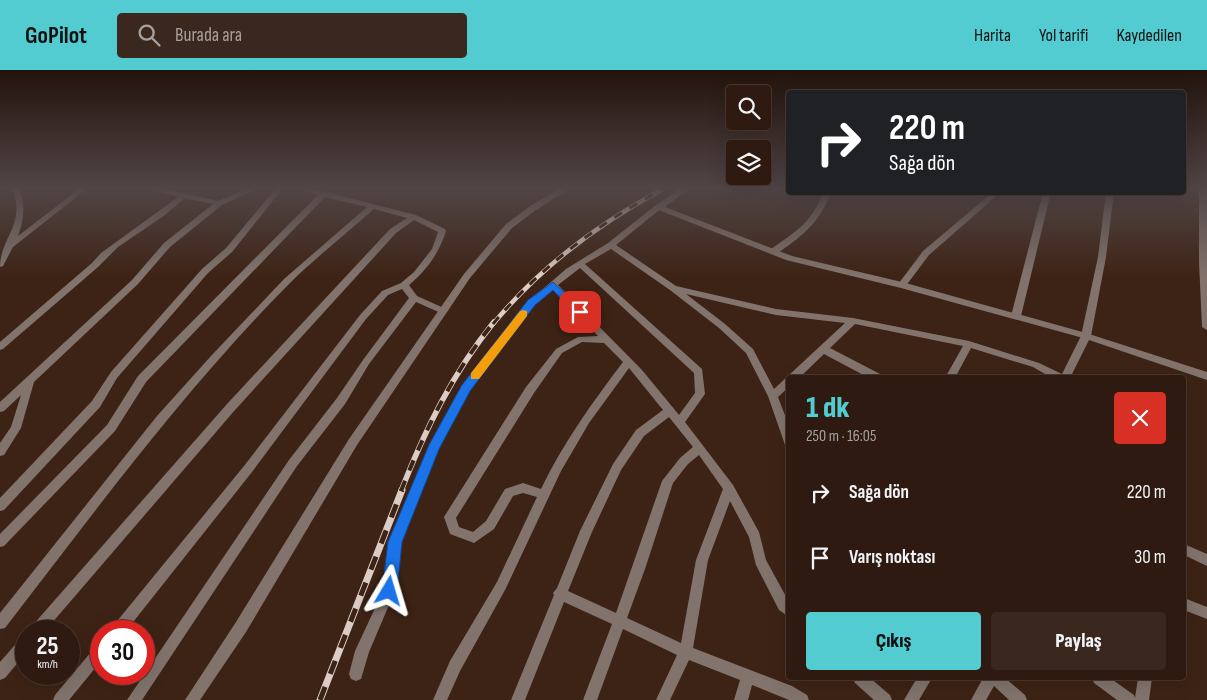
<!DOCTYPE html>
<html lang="tr">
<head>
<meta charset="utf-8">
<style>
	:root { --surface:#2e1a10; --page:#3a271e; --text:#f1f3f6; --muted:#a7a19f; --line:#493830; --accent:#52ccd1 }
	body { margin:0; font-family:"Sofia Sans Condensed",sans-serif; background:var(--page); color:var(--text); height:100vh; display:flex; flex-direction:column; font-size:19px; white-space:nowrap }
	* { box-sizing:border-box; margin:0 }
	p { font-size:16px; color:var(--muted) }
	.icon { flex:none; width:28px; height:28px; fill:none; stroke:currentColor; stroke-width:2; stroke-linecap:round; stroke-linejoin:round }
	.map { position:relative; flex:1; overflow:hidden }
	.side { position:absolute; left:786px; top:305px; width:400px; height:305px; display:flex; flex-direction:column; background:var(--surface); border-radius:5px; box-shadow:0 5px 20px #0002,0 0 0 1px var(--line) }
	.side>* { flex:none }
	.banner { position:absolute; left:786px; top:20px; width:400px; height:105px; border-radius:5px; box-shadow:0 5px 20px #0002,0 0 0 1px var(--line); background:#202124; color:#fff; overflow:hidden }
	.fabs { position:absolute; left:726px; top:15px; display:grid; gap:10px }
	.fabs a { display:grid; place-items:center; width:45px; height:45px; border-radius:5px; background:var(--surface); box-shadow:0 5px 20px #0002,0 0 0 1px var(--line); font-size:25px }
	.speed { position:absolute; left:15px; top:550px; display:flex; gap:10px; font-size:25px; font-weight:700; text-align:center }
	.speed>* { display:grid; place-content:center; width:65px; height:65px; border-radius:50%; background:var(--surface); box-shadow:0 5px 20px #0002,0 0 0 1px var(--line); line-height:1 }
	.speed small { font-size:12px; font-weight:400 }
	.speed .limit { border:8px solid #d22; background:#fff; color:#111 }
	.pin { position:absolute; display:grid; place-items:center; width:42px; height:42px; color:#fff; margin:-21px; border-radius:10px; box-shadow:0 2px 8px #0006 }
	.me { position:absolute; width:55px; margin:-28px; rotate:7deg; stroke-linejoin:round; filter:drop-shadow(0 0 4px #0008) }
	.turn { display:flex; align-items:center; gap:18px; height:105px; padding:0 20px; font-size:22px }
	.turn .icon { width:65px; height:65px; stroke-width:2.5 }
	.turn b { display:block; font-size:35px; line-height:42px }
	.round { display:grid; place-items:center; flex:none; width:52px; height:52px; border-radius:5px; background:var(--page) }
	.summary { display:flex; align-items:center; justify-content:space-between; height:85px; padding:0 20px }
	h1 { font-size:30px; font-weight:800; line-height:38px; color:var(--accent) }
	.button { display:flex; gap:10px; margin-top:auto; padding:10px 20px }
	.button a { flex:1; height:58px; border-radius:5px; background:var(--accent); color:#111; font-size:20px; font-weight:800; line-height:58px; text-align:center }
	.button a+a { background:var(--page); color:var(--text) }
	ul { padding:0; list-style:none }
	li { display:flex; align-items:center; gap:15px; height:65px; padding:0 20px }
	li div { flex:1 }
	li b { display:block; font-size:19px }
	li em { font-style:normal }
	header { display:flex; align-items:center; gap:30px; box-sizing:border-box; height:70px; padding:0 25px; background:var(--accent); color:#111 }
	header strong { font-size:24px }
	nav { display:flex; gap:28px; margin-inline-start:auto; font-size:18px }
	.search { width:350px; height:45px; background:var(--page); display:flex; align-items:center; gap:12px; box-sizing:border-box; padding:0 18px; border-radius:5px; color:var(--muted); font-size:19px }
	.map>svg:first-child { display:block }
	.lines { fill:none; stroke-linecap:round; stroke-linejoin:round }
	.minor { fill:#82746d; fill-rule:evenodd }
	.tertiary { fill:#82746d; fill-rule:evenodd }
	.rail-far2-casing { stroke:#dbcdc6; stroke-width:4.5 }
	.rail-far1-casing { stroke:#dbcdc6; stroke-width:5.5 }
	.rail-casing { stroke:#dbcdc6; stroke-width:7 }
	.rail-far2 { stroke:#3d2315; stroke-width:3; stroke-dasharray:9; stroke-linecap:butt }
	.rail-far1 { stroke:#3d2315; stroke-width:4; stroke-dasharray:11; stroke-linecap:butt }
	.rail { stroke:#3d2315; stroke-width:5; stroke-dasharray:14; stroke-linecap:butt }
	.route { fill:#1a73e8; stroke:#114b97 }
	.slow { fill:#f59e0b }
</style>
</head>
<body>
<header>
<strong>GoPilot</strong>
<div class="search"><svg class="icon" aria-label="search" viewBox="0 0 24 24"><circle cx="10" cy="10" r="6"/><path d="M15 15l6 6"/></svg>Burada ara</div>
<nav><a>Harita</a><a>Yol tarifi</a><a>Kaydedilen</a></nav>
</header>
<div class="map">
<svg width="1207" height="630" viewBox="0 0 1207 630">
	<rect width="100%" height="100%" fill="#3d2315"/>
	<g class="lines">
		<path class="minor" d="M12 118H19C26 135 24 149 18 166L80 118H88L13 177 3 196 0 197C0 167 27 154 12 118Z
			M145 118H161L218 131 248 118H259L222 135 170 177 138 214 34 312 21 358 4 385 0 386V373L11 357 21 325 4 341 0 342V332L132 210 164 173 213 134 185 128 165 145 118 177 98 197 3 279 0 280V272L92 193 101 183 178 127Z
			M276 118H283L232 182 208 203 117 308 100 337 4 440 0 441V428L92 331 111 302 202 199 226 178Z
			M297 118H310L416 145 445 159 446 161C439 183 427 200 409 215L417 226 446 239 448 241 443 244 416 232 369 294 345 334 297 396 142 630H127L289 390 337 328 363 290 409 228 402 219 388 225 366 249 252 402 126 561H111L113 556 244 396 360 245 382 221 401 213 414 202 432 179 438 162 414 150 396 163 235 340 45 561H30L32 556 227 334 390 159 407 148 374 139C346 164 315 188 289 214 184 320 96 440 5 558L0 559V543L157 346 211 286 284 209 367 137 325 127 146 312 115 361 4 476 0 477V464L107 355 138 306 318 125Z
			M1199 118H1207V260L1202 257 1199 192Z
			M823 122H831C823 146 809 160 789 175 783 179 778 184 771 183V179C795 162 813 152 823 122Z
			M993 122H1001L929 185 905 217H899L898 215 899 213 923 181Z
			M1043 122H1051L1021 246 1016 249 1011 246Z
			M1106 122H1114L1106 187 1091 266 1070 308H1052L1033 297 971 278 955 308H945L963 276 855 254 830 278 882 305 883 308H869L824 284 799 308H789V317L778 327 789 356V376L785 375 784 372 768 326 746 283 719 258 670 220 611 179 585 194 702 299 705 324 685 352 733 415 759 462 766 490 789 532V547L779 540 756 495 749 467 730 431 708 490 693 578 792 616 807 625 809 630H789L752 615 748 630H734L740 610 689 590 670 630H656L677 585 623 559 597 630H583L612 554 564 532 525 630H511L554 525 553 523 557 518 580 461 613 394 636 360 663 340 629 298 589 353 561 401 505 520 460 601 447 630H433L450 591 497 512 537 427 523 423 513 426 494 459 474 473 450 464 444 447 526 317 556 279 578 267 598 266 553 220 535 235 470 320 438 379 401 472 395 521 369 582 361 609 356 611 351 609 349 604 355 581 383 521 389 472 428 378 462 315 529 231 566 199 608 173 656 135H662L663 137 616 175 676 216 776 239 853 248 969 271 1039 293 1062 304 1081 266 1098 187ZM580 198 694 303 695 323 679 345 642 300 558 215ZM686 224 776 245 845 253 774 319 753 279 725 254ZM582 272 604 273 623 292C592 333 563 373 541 419L523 413 505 419 486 451 473 462 459 457 456 448 534 323 562 283ZM669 347 693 377 680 388 662 411 616 543 568 521 592 462 621 400 644 366ZM699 385 723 419 696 490 681 573 627 548 645 499 673 413 688 394Z
			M1184 474 1207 484V496L1184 485Z
			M1184 528 1207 537V549L1184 540Z
			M26 566V583L5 608 0 610V592L21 568Z
			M101 574V591L69 630H53L55 625 96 576Z
			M853 608H870L890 625 892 630H874L855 613Z
			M917 608H932L919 630H904Z
			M983 608H1005L1025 625 1027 630H1009L994 616 986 630H971Z
			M1092 608H1110L1134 625 1135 628 1138 608H1152L1149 630H1117L1094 613Z"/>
		<path class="tertiary" d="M561 118H570L536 140 512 158 470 208 357 375 246 562 200 630H185L236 552 349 369 464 204 506 154 530 136Z
			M681 118H690L665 137 792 186 902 212 1086 263 1207 302V310L1083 268 901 218 786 190 656 139V135Z"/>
		<g class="rail-far2-casing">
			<path id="rail-far2" d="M493 254C541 196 599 153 665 118"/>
		</g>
		<g class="rail-far1-casing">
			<path id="rail-far1" d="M401 421C425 360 452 304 494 252"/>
		</g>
		<g class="rail-casing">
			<path id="rail" d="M320 630 402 420"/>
		</g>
		<use href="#rail-far2" class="rail-far2"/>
		<use href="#rail-far1" class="rail-far1"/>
		<use href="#rail" class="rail"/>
	</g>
	<linearGradient id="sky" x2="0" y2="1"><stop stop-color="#22130c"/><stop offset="0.57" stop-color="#514546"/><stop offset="1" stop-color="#514546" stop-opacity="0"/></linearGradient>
	<rect width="1207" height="207" fill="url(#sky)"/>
	<path class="route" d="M553 212 585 242 584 245H576L553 220 535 235 470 321 439 379 402 472 397 521 394 526 389 528 384 526 382 521 388 472 429 375 462 315 528 230Z"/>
	<path class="slow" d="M523 240 527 241V246L479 309H471V303L520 241Z"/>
</svg>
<div class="fabs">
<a><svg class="icon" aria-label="search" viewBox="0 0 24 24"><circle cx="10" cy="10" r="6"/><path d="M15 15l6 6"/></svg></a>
<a><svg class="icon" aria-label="layers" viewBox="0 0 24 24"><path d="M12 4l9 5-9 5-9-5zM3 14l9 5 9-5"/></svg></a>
</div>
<div class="speed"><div>25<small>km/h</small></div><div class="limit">30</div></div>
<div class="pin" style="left:580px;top:242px;background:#d93025"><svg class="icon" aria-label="arrive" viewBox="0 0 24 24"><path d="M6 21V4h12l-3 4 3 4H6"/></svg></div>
<svg class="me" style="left:389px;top:521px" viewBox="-20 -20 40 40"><path d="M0-17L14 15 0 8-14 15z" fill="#1a73e8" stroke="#fff" stroke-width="4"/></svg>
<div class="banner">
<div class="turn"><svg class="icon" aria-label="right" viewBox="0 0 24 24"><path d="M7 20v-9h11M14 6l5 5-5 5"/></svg><div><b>220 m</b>Sağa dön</div></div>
</div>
<section class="side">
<div class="summary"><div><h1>1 dk</h1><p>250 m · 16:05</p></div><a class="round" style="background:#d93025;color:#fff"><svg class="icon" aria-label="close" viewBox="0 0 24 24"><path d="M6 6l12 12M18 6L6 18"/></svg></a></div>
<ul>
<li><svg class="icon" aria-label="right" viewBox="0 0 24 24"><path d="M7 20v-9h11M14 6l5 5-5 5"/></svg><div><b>Sağa dön</b></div><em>220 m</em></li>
<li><svg class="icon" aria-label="arrive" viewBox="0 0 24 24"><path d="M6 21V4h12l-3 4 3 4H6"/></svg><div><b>Varış noktası</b></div><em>30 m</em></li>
</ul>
<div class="button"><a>Çıkış</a><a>Paylaş</a></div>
</section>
</div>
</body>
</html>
